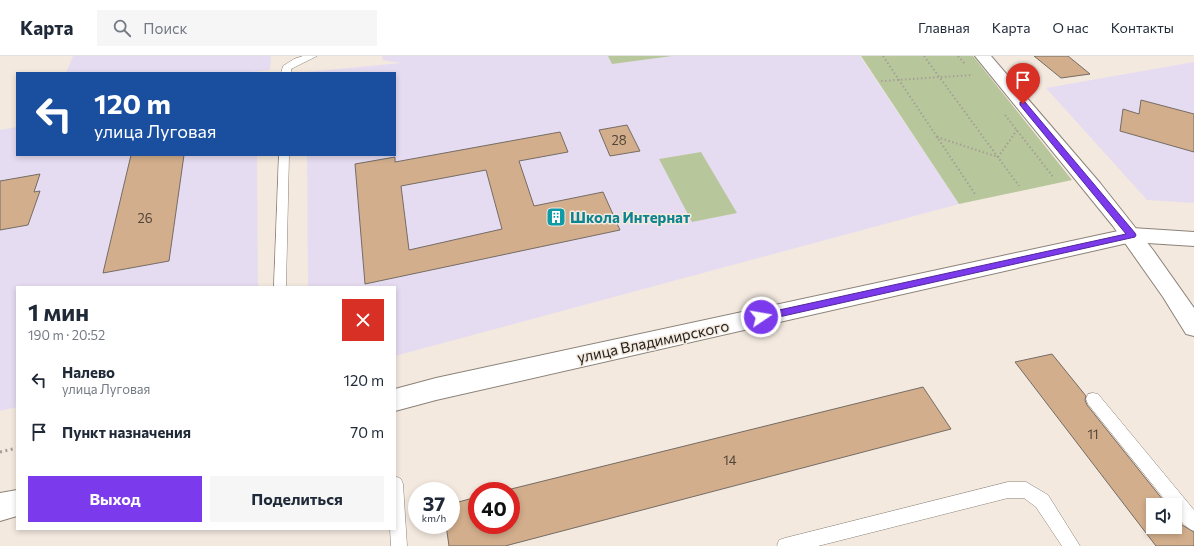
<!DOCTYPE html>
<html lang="ru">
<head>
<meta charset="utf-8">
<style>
	:root { --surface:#fff; --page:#f6f6f7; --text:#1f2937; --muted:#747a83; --line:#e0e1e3; --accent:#7c3aed }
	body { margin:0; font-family:Commissioner,sans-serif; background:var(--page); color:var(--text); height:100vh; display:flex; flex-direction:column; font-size:15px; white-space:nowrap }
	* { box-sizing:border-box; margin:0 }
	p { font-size:13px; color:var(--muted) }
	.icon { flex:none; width:22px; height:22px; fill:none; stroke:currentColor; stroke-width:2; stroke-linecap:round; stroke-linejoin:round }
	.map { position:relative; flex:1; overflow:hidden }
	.sheet { position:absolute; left:16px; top:230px; width:380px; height:244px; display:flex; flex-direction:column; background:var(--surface); border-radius:0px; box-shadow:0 2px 6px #0003 }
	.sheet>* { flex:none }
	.guide { position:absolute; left:16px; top:16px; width:380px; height:84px; border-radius:0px; box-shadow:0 2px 6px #0003; background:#1a4fa0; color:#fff; overflow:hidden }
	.fabs { position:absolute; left:1146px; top:442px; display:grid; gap:8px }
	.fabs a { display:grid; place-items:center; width:36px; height:36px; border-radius:0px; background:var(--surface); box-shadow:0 2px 6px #0003; font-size:20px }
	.speed { position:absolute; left:408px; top:426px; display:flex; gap:8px; font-size:20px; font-weight:700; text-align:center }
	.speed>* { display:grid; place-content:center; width:52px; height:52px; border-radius:50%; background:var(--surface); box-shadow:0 2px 6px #0003; line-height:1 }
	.speed small { font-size:10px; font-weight:400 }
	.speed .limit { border:6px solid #d22; background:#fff; color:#111 }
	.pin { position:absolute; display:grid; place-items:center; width:34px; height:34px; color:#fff; margin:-41px -17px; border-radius:50% 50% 50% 0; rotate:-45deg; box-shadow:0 0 4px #0007 }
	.pin .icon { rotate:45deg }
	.me { position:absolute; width:44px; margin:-22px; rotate:78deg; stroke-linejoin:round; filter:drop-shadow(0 0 3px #0008) }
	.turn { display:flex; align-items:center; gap:14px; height:84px; padding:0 12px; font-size:18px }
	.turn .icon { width:52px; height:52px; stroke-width:2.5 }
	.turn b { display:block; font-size:28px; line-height:34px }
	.round { display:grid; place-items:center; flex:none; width:42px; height:42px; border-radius:0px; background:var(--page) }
	.summary { display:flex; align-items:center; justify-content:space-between; height:68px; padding:0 12px }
	h1 { font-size:24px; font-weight:700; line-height:30px }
	.primary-button { display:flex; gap:8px; margin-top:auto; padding:8px 12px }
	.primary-button a { flex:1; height:46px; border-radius:0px; background:var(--accent); color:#fff; font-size:16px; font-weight:700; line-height:46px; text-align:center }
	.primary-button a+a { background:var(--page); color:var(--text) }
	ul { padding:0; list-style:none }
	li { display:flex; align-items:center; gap:12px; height:52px; padding:0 12px }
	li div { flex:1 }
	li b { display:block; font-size:15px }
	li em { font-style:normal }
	header { display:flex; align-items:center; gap:24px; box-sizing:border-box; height:56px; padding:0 20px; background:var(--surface); border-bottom:1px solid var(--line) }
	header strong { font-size:19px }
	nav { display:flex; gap:22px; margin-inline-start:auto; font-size:14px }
	.search { width:280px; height:36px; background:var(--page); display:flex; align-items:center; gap:10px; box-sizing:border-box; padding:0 14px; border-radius:0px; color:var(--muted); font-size:15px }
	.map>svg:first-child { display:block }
	.education { fill:#e6dcf1 }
	.green { fill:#b7c79b }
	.building { fill:#d2ae8c; stroke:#756c64; fill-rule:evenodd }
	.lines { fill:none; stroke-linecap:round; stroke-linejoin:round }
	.lane-casing { stroke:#8b8279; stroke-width:1 }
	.street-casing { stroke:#8b8279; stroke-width:2 }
	.secondary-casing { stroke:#8b8279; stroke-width:2 }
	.path-far1 { stroke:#a69e97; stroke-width:2; stroke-dasharray:1.5 2.5; stroke-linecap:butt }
	.path { stroke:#a69e97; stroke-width:3; stroke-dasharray:2 3.5; stroke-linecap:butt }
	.lane { fill:#fff; fill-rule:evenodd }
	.street { fill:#fff; fill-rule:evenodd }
	.secondary { fill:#fff; fill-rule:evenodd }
	.route { fill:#7c3aed; stroke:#51269a }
	.labels { text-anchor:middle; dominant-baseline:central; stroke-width:3; stroke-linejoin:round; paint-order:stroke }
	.number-label { font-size:13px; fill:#504439 }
	.culture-label { font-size:15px; font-weight:bold; fill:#0d838f; stroke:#f3e9df; text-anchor:start }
	.street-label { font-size:15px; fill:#24211d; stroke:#f3e9df }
</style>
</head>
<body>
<header>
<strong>Карта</strong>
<div class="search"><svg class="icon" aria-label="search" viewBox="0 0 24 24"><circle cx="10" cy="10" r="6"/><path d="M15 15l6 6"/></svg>Поиск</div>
<nav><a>Главная</a><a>Карта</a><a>О нас</a><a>Контакты</a></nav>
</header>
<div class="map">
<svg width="1194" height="490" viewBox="0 0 1194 490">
	<rect width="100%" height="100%" fill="#f3e9df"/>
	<path class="education" d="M73 0H271L270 14 242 17H66Z
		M382 0H860L959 148 395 300V231H308L307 99H395V17H306V16L401 7 383 4Z
		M1194 6V147L1147 144 1046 32Z
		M17 71V99H257L258 231H17V351L0 355V74Z"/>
	<path class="green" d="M608 0H672L612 8Z
		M861 0H973L1072 124 959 148Z
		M701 96 737 157 692 166 659 103Z"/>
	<path class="building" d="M1034 0H1068L1090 18 1061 22Z
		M1141 44 1194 58V96L1120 75 1123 53 1139 58Z
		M627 69 640 95 610 100 599 74Z
		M560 76 568 96 519 105 534 150 603 136 620 174 365 228 355 108 395 101V106ZM486 114 502 173 409 194 401 130Z
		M131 99H184L169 205 103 217Z
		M40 118 34 136 40 135 28 169 0 174V125Z
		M1052 298 1086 340 1085 344 1087 349 1167 449H1153V471H1175V457L1182 469 1194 476V490H1156L1015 306Z
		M923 331 951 373 505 490H449L446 469H451V448L477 441V469H511V435H503Z"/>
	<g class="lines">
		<g class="lane-casing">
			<path id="lane" d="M303 0H317L291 13V17H281L283 10 294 3Z
				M279 99H289L286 231H274Z
				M1093 337 1098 338 1194 454V475C1184 471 1175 460 1175 449H1169L1088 348 1086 343 1088 338Z
				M395 420 401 423 403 428 407 490H391L390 473H395Z
				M1008 426H1026L1048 439 1080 490H1062L1036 451 1024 442H1008L818 490H777L779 484 785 482Z"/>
		</g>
		<g class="street-casing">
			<path id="street" d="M975 0H991L1100 127 1153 194 1194 252V280L1186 278 1163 241 1113 170Z"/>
		</g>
		<g class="secondary-casing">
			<path id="secondary" d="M1132 172 1194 176V190L1132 186 436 344 395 355V333L436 322Z
				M17 434V460L0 465V437Z"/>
		</g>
		<path class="path-far1" d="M883 0 975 138
			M924 0 1019 130
			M958 0 965 8
			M881 25 973 19
			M1005 59 1054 122
			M937 81 998 101 1017 74"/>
		<path class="path" d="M0 396 17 392"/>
		<use href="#lane" class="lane"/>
		<use href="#street" class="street"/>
		<use href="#secondary" class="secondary"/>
	</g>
	<path class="route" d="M1020 46H1025L1135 177 1136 179 1135 181 761 265 758 264 756 261 758 259 761 258 1126 178 1020 49Z"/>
	<defs>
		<g id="building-square" transform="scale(1)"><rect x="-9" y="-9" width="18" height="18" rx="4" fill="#0f9aa8" stroke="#f3e9df"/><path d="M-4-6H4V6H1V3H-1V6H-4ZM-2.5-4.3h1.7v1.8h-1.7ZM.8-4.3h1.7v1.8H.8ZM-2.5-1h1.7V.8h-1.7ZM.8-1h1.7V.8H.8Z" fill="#fff"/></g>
	</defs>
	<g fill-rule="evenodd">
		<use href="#building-square" x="556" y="161"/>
	</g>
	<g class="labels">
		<g class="number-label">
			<text x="619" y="84">28</text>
			<text x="145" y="162">26</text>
			<text x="1093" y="378">11</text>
			<text x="730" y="404">14</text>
		</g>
		<g class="culture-label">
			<text x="570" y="161">Школа Интернат</text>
		</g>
		<g class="street-label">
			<text transform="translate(653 285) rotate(-12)">улица Владимирского</text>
		</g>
	</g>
</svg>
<div class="fabs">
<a><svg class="icon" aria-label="sound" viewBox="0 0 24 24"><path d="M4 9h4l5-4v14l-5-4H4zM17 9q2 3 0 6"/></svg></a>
</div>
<div class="speed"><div>37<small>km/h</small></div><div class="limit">40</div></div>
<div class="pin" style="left:1023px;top:48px;background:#d93025"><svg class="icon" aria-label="arrive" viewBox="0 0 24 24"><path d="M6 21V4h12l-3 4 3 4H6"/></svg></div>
<svg class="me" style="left:761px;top:261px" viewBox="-20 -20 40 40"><circle r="17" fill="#7c3aed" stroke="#fff" stroke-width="3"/><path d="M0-11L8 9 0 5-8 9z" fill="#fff"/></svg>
<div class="guide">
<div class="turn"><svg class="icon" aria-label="left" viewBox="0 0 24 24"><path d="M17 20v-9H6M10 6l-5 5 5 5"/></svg><div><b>120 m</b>улица Луговая</div></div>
</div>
<section class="sheet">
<div class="summary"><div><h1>1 мин</h1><p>190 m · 20:52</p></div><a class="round" style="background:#d93025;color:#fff"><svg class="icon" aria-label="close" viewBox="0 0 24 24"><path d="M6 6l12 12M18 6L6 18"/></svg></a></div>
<ul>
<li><svg class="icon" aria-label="left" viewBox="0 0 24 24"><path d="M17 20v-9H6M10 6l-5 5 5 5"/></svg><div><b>Налево</b><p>улица Луговая</p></div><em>120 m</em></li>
<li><svg class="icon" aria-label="arrive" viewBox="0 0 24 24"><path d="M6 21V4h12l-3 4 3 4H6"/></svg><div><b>Пункт назначения</b></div><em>70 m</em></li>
</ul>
<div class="primary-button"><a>Выход</a><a>Поделиться</a></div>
</section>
</div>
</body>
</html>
